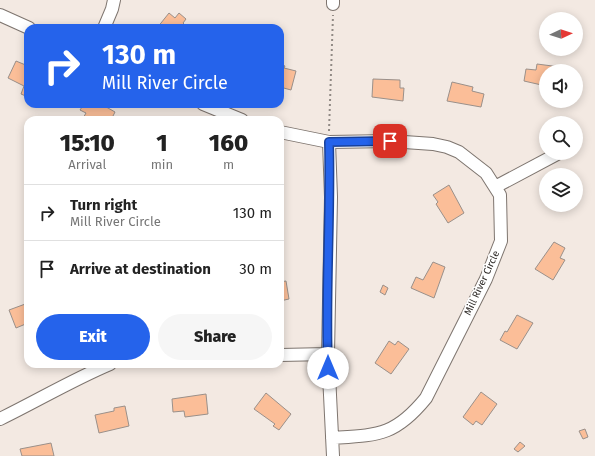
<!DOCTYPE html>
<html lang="en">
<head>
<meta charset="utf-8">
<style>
	:root { --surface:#fff; --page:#f6f6f6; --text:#222; --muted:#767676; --line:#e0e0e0; --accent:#2563eb }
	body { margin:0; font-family:"Fira Sans",sans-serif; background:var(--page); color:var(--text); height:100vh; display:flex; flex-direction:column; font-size:15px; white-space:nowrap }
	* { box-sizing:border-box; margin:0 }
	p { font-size:13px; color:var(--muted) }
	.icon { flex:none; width:22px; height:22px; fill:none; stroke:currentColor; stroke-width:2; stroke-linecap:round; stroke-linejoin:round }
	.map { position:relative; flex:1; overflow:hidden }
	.side { position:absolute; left:24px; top:116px; width:260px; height:252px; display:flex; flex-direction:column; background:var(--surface); border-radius:12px; box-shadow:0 2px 10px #0003 }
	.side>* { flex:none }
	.hud { position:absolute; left:24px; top:24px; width:260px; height:84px; border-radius:12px; box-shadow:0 2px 10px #0003; background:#2563eb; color:#fff; overflow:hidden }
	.needle { width:26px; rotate:86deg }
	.buttons { position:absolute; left:539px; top:12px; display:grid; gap:8px }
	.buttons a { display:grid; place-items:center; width:44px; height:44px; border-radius:50%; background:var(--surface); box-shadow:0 2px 10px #0003; font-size:20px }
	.pin { position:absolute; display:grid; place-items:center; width:34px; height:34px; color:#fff; margin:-17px; border-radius:8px; box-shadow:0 2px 6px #0006 }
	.me { position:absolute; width:44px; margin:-22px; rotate:0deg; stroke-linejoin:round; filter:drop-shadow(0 0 3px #0008) }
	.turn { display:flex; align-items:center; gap:14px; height:84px; padding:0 12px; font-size:18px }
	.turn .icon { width:52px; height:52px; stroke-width:2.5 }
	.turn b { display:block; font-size:28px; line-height:34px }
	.eta { display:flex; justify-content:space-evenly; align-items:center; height:68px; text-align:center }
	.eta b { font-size:24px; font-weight:800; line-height:28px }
	.primary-button { display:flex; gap:8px; margin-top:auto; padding:8px 12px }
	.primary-button a { flex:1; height:46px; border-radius:24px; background:var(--accent); color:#fff; font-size:16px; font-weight:800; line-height:46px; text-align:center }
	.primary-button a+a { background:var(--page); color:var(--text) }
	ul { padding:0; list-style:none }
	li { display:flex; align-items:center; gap:12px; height:56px; padding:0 12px; border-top:1px solid var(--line) }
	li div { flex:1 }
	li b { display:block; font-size:15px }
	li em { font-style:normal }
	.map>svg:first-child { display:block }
	.building { fill:#fbbe98; stroke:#9a908a }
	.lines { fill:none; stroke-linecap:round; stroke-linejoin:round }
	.minor-casing { stroke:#7e756f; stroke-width:14 }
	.path { stroke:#918a85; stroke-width:2; stroke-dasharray:2 3; stroke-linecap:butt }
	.minor { stroke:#fff; stroke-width:12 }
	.route-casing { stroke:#184099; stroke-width:10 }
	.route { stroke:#2563eb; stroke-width:7 }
	.labels { text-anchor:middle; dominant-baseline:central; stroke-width:3.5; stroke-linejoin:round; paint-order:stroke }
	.street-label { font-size:10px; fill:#312d2a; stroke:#fff }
</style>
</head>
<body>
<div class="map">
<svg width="595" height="456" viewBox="0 0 595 456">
	<rect width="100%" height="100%" fill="#f3e9e2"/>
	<path class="building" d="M169 13 175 18 179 13 186 19 183 23 188 28H157Z
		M16 61 28 66V97L21 94 24 86 8 78Z
		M280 64 285 66 284 68 296 71 291 90 280 87Z
		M537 64 560 67V71H546V86L524 81 526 69 536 70Z
		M373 79 400 80V88H404L403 101 372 97Z
		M452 82 473 87 472 91 484 94 481 107 447 101Z
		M84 104H101L115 112 111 120H82L86 113 80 110Z
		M449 185 464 213 448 223 436 204 438 202 433 195Z
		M554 242 565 248 560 258 565 260 553 280 535 269Z
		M433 262 445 267 434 298 411 288 416 277 423 280Z
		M286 281 289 299 280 301V282Z
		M383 285 388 288 385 295 380 292Z
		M28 303V323L16 328 9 310Z
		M517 315 533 323 517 349 500 340 505 331 507 332Z
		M389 341 395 345 398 341 409 349 391 374 375 363Z
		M481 392 497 404 482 425 476 421 473 425 463 417Z
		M266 393 291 414 279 430 273 426 275 424 254 409Z
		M206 394 208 414 185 417 184 411 173 412 172 399Z
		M125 406 129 426 99 433 95 415 114 411V408Z
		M585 429 588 437 583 439 579 431Z
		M520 442 525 446 518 452 514 449Z
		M51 443 54 456H22L20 449Z"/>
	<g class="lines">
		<g class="minor-casing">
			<path id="minor" d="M333 0V4
				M0 15 29 28
				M104 28 112 9 114 0
				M203 104 242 120
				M280 132 329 142 331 197 328 354 333 456
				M329 142 390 141 433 144 447 147 459 152 486 173 500 195 501 241 486 279 426 398C395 436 378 435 332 438
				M495 187 559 153
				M280 355 328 354
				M0 419C37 401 72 380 110 364"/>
		</g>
		<path class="path" d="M329 131 333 15"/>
		<use href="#minor" class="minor"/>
	</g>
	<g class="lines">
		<g class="route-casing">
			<path id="route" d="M328 368C325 293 331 217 329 142L390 141"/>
		</g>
		<use href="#route" class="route"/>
	</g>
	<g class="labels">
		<g class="street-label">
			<text transform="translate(482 283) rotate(-65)">Mill River Circle</text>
		</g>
	</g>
</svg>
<div class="buttons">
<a><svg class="needle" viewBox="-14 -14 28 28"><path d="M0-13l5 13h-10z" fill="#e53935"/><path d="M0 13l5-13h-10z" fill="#767676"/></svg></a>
<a><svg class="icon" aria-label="sound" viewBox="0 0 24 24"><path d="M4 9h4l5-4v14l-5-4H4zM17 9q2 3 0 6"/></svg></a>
<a><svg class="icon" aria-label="search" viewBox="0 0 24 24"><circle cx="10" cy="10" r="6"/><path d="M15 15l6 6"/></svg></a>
<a><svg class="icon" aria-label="layers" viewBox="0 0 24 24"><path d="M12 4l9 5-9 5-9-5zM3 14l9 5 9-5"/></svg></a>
</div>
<div class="pin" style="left:390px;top:141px;background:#d93025"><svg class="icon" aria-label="arrive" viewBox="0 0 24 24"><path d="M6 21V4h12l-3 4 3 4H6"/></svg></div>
<svg class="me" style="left:328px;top:368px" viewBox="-20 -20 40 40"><circle r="19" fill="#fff"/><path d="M0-13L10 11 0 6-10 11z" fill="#2563eb"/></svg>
<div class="hud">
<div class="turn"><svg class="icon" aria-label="right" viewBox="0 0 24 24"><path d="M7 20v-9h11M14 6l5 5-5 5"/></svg><div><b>130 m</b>Mill River Circle</div></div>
</div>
<section class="side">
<div class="eta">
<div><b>15:10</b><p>Arrival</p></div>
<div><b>1</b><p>min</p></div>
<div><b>160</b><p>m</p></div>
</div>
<ul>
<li><svg class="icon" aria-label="right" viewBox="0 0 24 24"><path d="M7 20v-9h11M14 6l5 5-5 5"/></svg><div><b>Turn right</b><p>Mill River Circle</p></div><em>130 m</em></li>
<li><svg class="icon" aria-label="arrive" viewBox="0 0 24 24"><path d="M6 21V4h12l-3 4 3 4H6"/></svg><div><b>Arrive at destination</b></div><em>30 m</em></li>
</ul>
<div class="primary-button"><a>Exit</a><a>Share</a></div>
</section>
</div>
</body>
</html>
